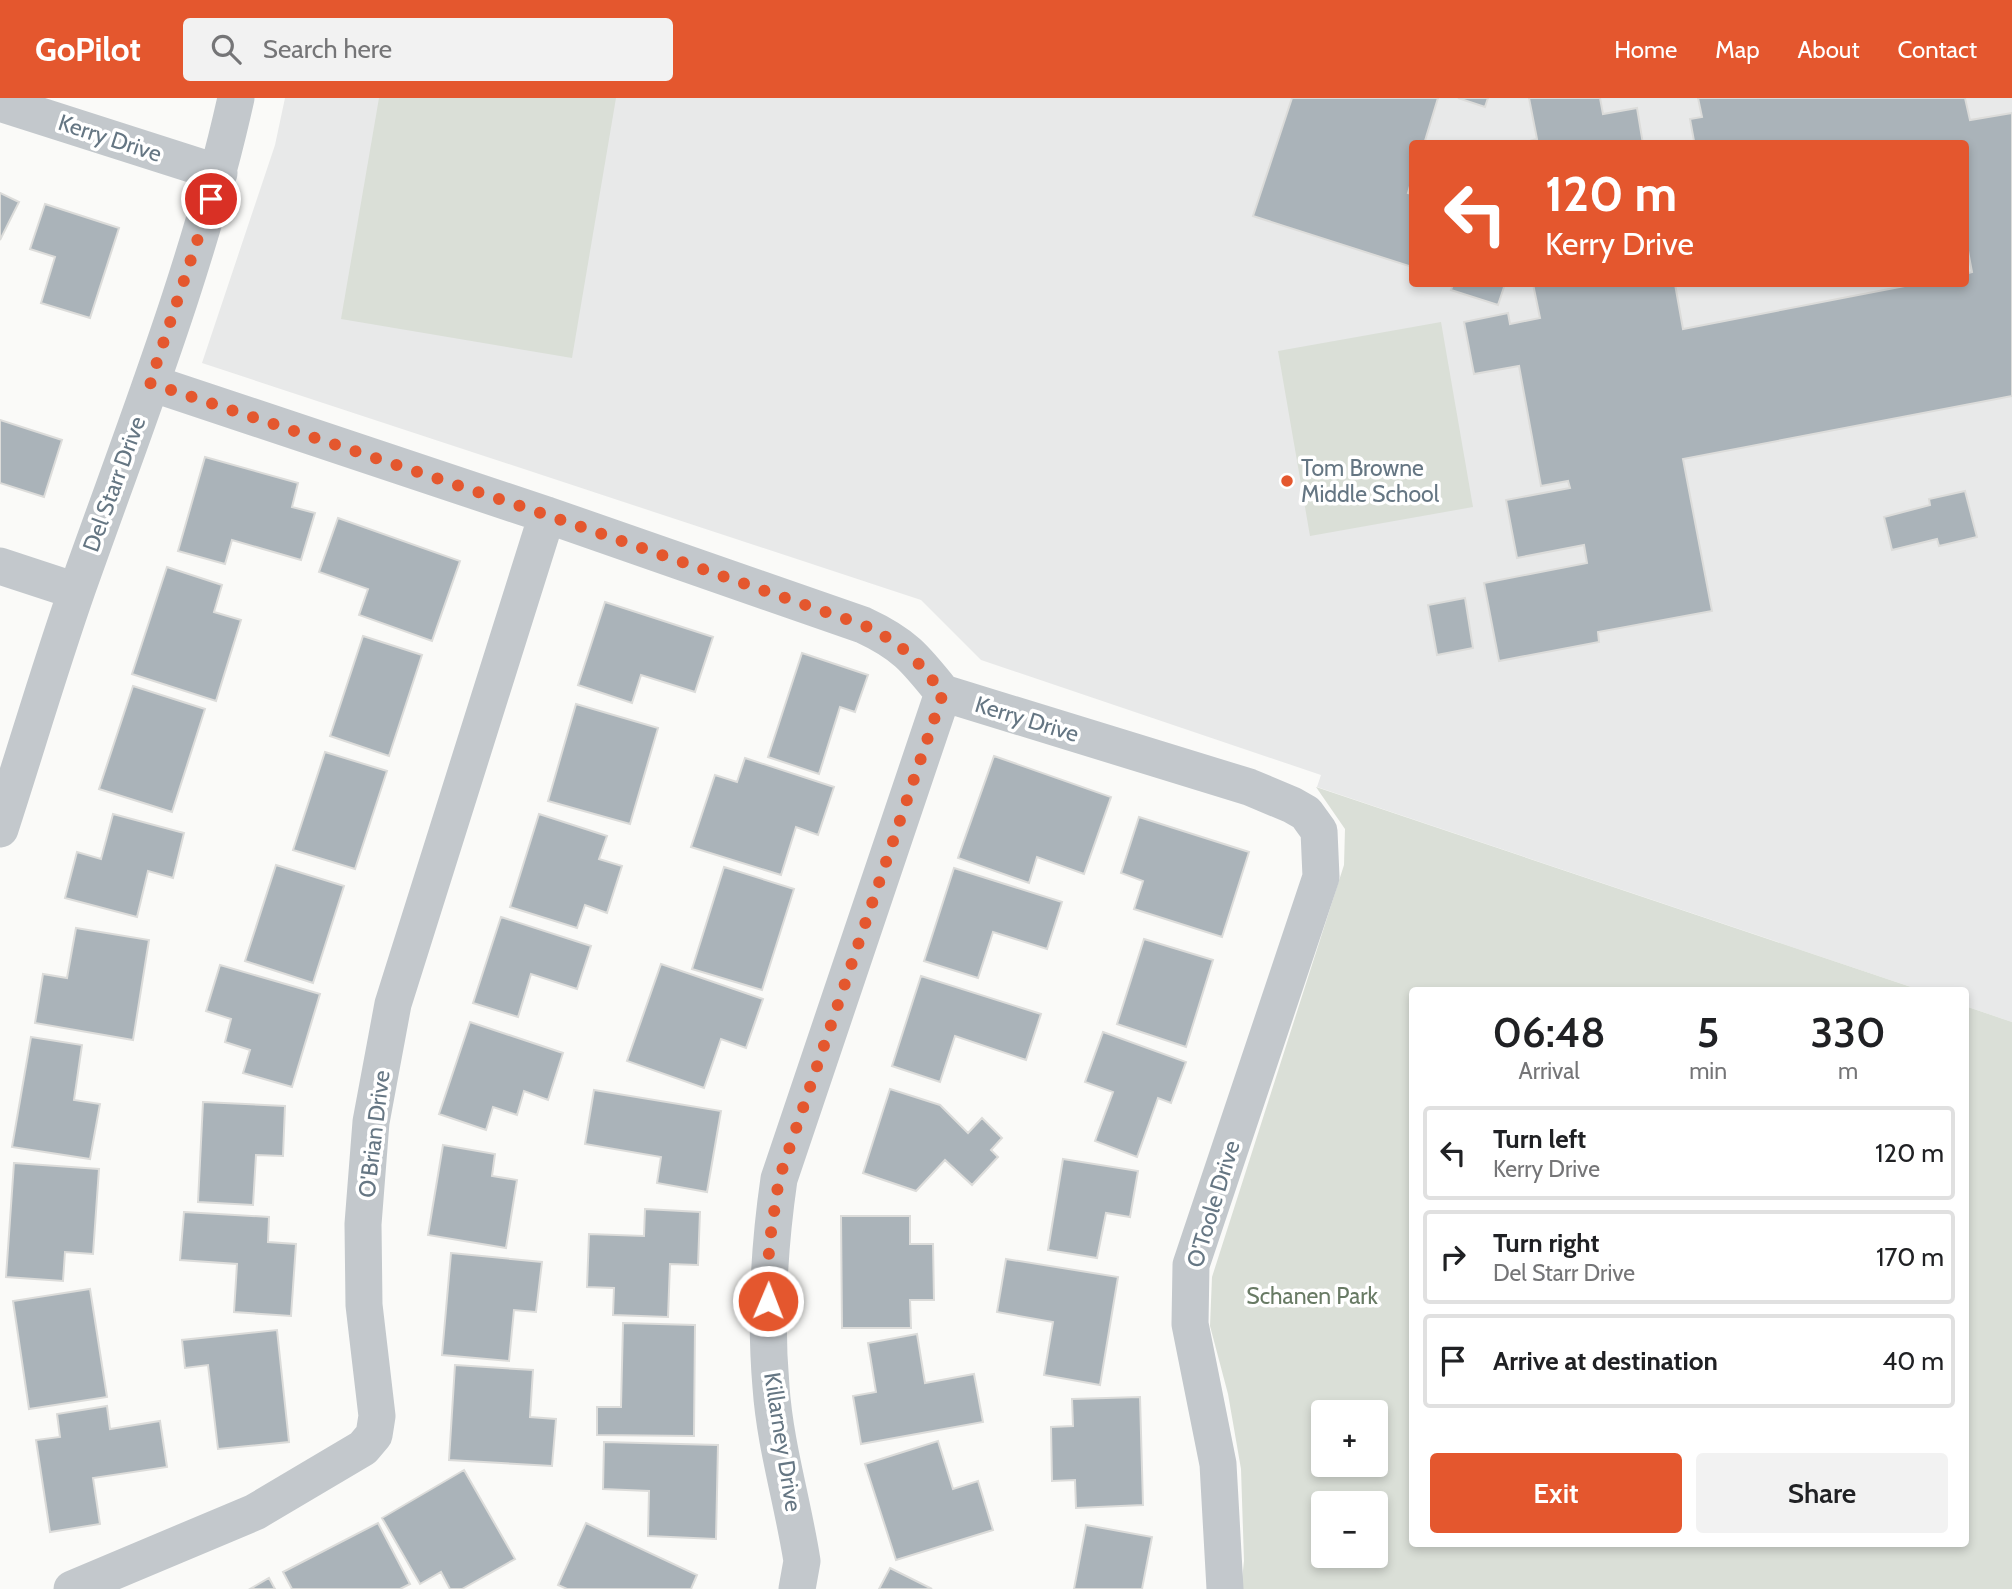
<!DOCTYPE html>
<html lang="en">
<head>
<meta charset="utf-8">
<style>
	:root { --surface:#fff; --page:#f2f2f2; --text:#202124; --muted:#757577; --line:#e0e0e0; --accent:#e4572e }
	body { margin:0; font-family:Cabin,sans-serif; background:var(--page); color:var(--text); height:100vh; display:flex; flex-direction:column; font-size:26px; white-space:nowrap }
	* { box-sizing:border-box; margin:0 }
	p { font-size:23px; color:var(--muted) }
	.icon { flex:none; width:38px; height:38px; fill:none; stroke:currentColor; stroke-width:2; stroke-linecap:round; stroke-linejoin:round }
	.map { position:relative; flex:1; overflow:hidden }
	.side { position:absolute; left:1409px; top:889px; width:560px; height:560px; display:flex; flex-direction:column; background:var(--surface); border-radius:7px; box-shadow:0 4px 10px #0003 }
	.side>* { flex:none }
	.guide { position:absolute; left:1409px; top:42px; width:560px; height:147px; border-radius:7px; box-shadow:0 4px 10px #0003; background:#e4572e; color:#fff; overflow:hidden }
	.controls { position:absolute; left:1311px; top:1302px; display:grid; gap:14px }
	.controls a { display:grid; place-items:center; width:77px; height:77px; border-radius:7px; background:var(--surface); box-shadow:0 4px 10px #0003; font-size:35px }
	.pin { position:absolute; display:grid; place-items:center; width:60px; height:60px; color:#fff; margin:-30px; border:4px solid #fff; border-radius:50%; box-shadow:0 2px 7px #0007 }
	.me { position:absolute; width:77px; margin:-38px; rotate:1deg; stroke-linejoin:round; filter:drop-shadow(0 0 5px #0008) }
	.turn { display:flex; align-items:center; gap:24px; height:147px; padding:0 21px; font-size:32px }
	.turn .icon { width:91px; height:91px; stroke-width:2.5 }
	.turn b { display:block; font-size:49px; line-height:60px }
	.eta { display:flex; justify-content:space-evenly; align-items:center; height:119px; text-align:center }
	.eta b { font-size:42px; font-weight:600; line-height:49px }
	.button { display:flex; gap:14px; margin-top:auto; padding:14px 21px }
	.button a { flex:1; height:80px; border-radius:7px; background:var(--accent); color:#fff; font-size:28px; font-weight:600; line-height:80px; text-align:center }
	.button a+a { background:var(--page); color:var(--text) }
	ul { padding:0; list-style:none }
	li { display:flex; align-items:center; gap:21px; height:94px; margin:0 14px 10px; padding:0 7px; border:4px solid var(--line); border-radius:7px }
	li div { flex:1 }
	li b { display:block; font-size:26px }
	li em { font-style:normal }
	header { display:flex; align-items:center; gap:42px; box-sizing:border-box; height:98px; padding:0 35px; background:var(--accent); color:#fff }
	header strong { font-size:33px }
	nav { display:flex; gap:38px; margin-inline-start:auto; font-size:24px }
	.search { width:490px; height:63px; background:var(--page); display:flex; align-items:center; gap:18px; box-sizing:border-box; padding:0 24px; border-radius:7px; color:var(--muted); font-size:26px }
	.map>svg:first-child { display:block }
	.built { fill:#e8e9e9; fill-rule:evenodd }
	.green { fill:#dadfd7; fill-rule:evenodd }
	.building { fill:#aab3b9; stroke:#dcdcda; stroke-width:2 }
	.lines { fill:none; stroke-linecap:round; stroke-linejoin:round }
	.minor { stroke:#c3c8cc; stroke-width:37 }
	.route { stroke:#e4572e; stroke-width:12; stroke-dasharray:0 21.6 }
	.poi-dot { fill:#e4572e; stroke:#fff; stroke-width:2.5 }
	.labels { text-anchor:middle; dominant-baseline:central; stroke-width:7; stroke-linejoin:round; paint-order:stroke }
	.street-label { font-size:23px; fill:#657683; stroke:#fff }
	.poi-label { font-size:23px; fill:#657683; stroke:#fff; text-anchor:start }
	.park-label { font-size:23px; fill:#687a64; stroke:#fff }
</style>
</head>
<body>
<header>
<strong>GoPilot</strong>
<div class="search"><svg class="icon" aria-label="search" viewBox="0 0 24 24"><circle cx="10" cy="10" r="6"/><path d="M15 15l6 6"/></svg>Search here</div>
<nav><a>Home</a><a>Map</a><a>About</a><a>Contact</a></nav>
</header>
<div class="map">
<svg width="2012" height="1491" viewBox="0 0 2012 1491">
	<rect width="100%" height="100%" fill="#fafaf8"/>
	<path class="built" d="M285 0H2012V924L1965 908V892H1920L1317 689 1321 677 981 562 921 502 202 265 275 47ZM1412 46H1965V186H1412Z"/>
	<path class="green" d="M379 0H616L572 260 341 221Z
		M1441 224 1473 409 1310 438 1278 253Z
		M1316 689 1920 892H1412V1446H1965V908L2012 924V1491H1241L1244 1463 1241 1371 1228 1296 1210 1228 1212 1179 1344 767 1345 731ZM1323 1314H1376V1367H1323ZM1323 1405H1376V1458H1323Z"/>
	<path class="building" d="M1292 0H1438L1424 46H1412V81L1408 95 1412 96V169L1253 118Z
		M1458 0H1488L1485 9Z
		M1529 0H1600L1603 16 1637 10 1643 46H1531L1530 43 1537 41Z
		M1698 0H1965L1970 22 2012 15V298L1683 361 1712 513 1598 534 1599 544 1499 563 1484 485 1587 465 1584 447 1517 460 1506 402 1570 390 1568 383 1541 388 1519 268 1474 276 1464 224 1508 215 1510 226 1540 220 1533 186H1675L1683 231 1915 186H1965V176L1972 174 1965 137V46H1680L1694 43 1690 21 1702 19Z
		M0 95 19 104 0 142Z
		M45 106 119 130 90 220 41 205 55 159 30 151Z
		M1453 186H1505L1498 207 1451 192Z
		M0 322 62 342 44 399 0 385Z
		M205 359 298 385 292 409 315 415 301 462 232 442 225 466 178 453Z
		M1965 393 1977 439 1939 448 1937 441 1892 452 1884 419 1930 407 1929 401Z
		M338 420 460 463 432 543 359 517 368 491 319 474Z
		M167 469 222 487 214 514 241 522 216 603 132 576Z
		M1465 500 1473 550 1437 557 1428 507Z
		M605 504 713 539 695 594 641 577 632 605 578 587Z
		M363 538 422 557 389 658 330 638Z
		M802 555 868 577 855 614 840 609 819 676 768 659Z
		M133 588 205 611 172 714 99 691Z
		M576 606 658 630 630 726 548 703Z
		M325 654 387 673 355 771 293 752Z
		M994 658 1111 699 1084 776 1037 759 1029 785 958 760Z
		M745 660 834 689 818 737 796 729 781 777 691 749 715 677 737 684Z
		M113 716 184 735 173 780 148 773 137 819 65 800 77 754 101 761Z
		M539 716 607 738 599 761 622 768 607 815 585 807 577 830 510 809Z
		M1139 719 1249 754 1222 839 1134 811 1143 783 1121 775Z
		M276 767 344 788 313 885 245 863Z
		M724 769 794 791 762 892 692 871Z
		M954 770 1062 804 1047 851 993 834 978 880 924 863Z
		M501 819 591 848 577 891 531 876 518 919 473 905Z
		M76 830 149 842 133 942 35 925 43 876 67 880Z
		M1144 841 1213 862 1186 949 1117 926Z
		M661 866 763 901 746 950 721 941 704 990 627 963Z
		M220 867 320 896 292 989 243 975 250 952 225 944 231 921 206 913Z
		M921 878 1041 916 1026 962 955 938 940 984 892 968Z
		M470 924 563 955 548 1002 524 993 517 1017 493 1009 486 1032 439 1016Z
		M1103 934 1186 964 1171 1005 1158 1000 1137 1059 1095 1043 1113 994 1085 984Z
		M31 939 82 947 74 1002 100 1006 90 1061 12 1049Z
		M890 991 940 1007 968 1035 982 1020 1002 1040 991 1052 998 1059 972 1087 945 1062 916 1093 863 1075Z
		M594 992 721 1013 707 1094 657 1085 661 1059 585 1046Z
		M203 1004 285 1008 283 1058 256 1057 253 1107 198 1104Z
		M443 1047 495 1056 492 1078 517 1082 506 1150 428 1137Z
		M1063 1061 1138 1073 1130 1119 1106 1115 1097 1160 1048 1152Z
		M14 1065 99 1071 93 1156 65 1154 63 1183 6 1179Z
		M645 1111 700 1114 698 1167 670 1166 668 1219 613 1217 614 1190 587 1189 589 1136 644 1138Z
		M184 1114 269 1119 268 1144 296 1146 291 1218 234 1214 237 1166 180 1162Z
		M841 1118H910V1146H933L934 1202H910L911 1230H842Z
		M451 1155 542 1164 536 1214 514 1212 509 1263 442 1257Z
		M1006 1161 1118 1179 1100 1287 1044 1277 1053 1224 997 1214Z
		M90 1191 107 1299 29 1311 13 1203Z
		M623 1225 695 1227 694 1338 597 1337V1309H621Z
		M277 1232 289 1344 218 1351 208 1267 185 1270 182 1242Z
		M917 1236 925 1285 974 1276 983 1324 861 1346 853 1298 876 1294 868 1245Z
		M455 1267 533 1272 530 1319 556 1321 552 1368 449 1362Z
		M1140 1299 1143 1407 1076 1410 1075 1382 1052 1383 1051 1329 1073 1328 1072 1301Z
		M107 1308 110 1331 160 1323 167 1369 93 1380 100 1426 50 1434 36 1342 60 1339 57 1316Z
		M938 1343 953 1391 978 1383 993 1432 896 1462 865 1366Z
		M604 1344 718 1347 716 1441 648 1438 649 1393 603 1391Z
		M464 1372 515 1461 462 1491H450L441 1474 420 1486 382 1420Z
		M378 1425 410 1486 400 1491H292L283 1474Z
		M586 1425 697 1477 691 1491H567L558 1487Z
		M1086 1427 1152 1439 1142 1491H1074Z
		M890 1470 932 1491H879Z
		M269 1480 275 1491H250Z"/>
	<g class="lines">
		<path class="minor" d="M0 5 219 75
			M151 285 547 417 863 527C904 546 915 560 943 595L1249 689 1292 707 1306 715 1319 733 1321 779 1191 1167 1190 1226 1218 1366 1225 1491
			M0 468 76 493
			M0 731C26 651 50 569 78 489 135 328 199 167 236 0
			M72 1491 255 1414 363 1350 374 1337 377 1318 364 1207 363 1126 371 1024 393 906 547 417
			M797 1491 802 1463C793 1405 775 1347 771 1289 765 1219 769 1150 779 1081L943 595"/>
	</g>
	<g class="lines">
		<path class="route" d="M211 101 150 285 547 417 863 527C904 546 915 560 943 595L779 1081 769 1148 768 1203"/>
	</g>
	<circle class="poi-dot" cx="1287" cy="383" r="7"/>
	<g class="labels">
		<g class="street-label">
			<text transform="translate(110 40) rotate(18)">Kerry Drive</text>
			<text transform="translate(114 386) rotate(-70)">Del Starr Drive</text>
			<text transform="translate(1027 621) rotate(17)">Kerry Drive</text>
			<text transform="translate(374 1036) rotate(-83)">O'Brian Drive</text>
			<text transform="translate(1213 1106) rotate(-73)">O'Toole Drive</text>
			<text transform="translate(783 1344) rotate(81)">Killarney Drive</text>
		</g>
		<g class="poi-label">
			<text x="1301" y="370">Tom Browne<tspan x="1301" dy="26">Middle School</tspan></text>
		</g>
		<g class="park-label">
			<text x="1312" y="1198">Schanen Park</text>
		</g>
	</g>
</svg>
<div class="controls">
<a>+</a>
<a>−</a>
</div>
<div class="pin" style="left:211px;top:101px;background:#d93025"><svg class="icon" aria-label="arrive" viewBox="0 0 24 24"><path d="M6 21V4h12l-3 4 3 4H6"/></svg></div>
<svg class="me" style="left:768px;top:1203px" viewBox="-20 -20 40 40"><circle r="17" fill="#e4572e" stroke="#fff" stroke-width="3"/><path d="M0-11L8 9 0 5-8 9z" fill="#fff"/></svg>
<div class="guide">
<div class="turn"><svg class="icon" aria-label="left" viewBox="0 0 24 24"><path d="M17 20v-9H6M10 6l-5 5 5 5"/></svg><div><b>120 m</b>Kerry Drive</div></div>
</div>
<section class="side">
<div class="eta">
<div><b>06:48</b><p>Arrival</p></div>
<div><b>5</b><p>min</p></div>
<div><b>330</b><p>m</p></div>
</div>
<ul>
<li><svg class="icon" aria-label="left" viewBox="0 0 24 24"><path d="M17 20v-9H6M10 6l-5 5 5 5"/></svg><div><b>Turn left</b><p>Kerry Drive</p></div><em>120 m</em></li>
<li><svg class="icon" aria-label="right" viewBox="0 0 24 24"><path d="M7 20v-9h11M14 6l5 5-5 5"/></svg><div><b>Turn right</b><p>Del Starr Drive</p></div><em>170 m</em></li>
<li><svg class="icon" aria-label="arrive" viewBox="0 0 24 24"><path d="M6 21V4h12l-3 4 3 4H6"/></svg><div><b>Arrive at destination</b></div><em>40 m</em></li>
</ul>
<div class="button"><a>Exit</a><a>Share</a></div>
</section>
</div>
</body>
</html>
